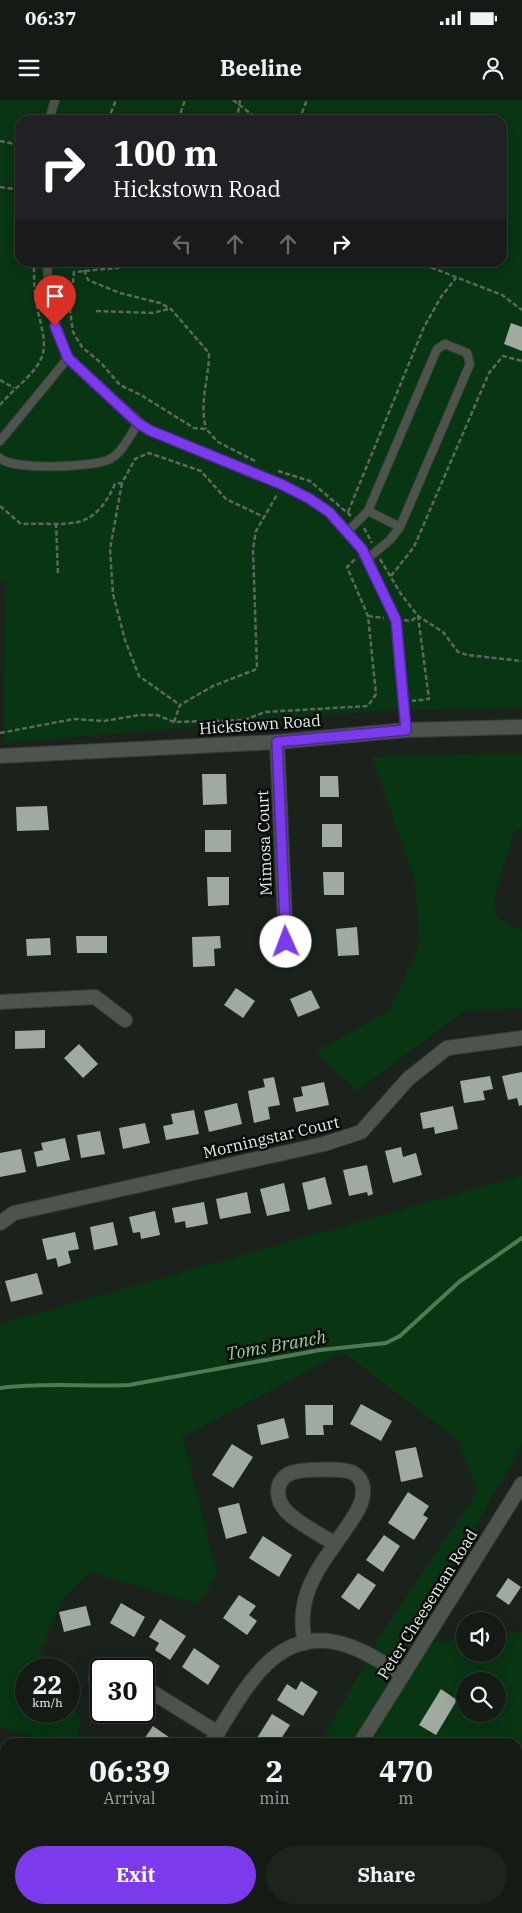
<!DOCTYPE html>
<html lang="en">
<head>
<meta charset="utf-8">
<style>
	:root { --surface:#141a14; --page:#1d231d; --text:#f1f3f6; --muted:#9da1a0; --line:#333834; --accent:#7c3aed }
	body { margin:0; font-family:"IBM Plex Serif",serif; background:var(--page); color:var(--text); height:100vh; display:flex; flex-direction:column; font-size:19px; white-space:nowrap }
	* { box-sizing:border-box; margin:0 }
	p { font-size:16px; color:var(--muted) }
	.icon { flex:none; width:28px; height:28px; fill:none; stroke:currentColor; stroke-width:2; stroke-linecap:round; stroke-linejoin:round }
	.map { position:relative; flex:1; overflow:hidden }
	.panel { position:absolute; left:0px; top:1638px; width:522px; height:176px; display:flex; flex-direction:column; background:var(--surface); border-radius:15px 15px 0 0; box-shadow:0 5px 20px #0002,0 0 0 1px var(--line) }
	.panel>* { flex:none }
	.top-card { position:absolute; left:15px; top:15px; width:492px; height:152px; border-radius:15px; box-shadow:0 5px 20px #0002,0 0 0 1px var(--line); background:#202124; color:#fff; overflow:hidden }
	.tools { position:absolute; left:456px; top:1512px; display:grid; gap:10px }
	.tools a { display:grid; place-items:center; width:50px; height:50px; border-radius:50%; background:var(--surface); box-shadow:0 5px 20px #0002,0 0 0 1px var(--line); font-size:25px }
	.speed { position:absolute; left:15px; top:1558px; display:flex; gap:10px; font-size:25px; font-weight:700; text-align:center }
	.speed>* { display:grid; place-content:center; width:65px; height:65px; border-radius:50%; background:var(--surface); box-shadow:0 5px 20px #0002,0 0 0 1px var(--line); line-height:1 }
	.speed small { font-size:12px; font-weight:400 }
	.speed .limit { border:2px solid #111; border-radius:8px; background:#fff; color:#111 }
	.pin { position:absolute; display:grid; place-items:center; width:42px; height:42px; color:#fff; margin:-51px -21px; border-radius:50% 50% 50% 0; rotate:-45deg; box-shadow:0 0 5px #0007 }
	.pin .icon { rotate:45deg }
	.me { position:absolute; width:55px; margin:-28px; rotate:358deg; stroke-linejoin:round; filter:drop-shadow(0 0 4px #0008) }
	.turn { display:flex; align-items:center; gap:18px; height:105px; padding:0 15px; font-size:22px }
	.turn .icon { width:65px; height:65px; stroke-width:2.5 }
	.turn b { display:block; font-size:35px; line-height:42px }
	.lanes { display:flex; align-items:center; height:48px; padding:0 15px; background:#0003; justify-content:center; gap:25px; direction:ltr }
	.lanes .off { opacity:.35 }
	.eta { display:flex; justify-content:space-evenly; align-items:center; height:85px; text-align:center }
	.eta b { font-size:30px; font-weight:700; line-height:35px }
	.cta { display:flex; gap:10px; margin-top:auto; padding:10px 15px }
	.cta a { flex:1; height:58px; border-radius:30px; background:var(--accent); color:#fff; font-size:20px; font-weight:700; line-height:58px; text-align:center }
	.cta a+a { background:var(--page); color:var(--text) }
	.status { display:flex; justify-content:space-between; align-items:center; height:35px; padding:0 25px; background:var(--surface); direction:ltr }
	.status svg { height:14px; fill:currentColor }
	header { display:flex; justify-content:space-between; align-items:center; height:65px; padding:0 15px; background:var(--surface); font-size:22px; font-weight:700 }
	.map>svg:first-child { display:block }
	.green { fill:#083512; fill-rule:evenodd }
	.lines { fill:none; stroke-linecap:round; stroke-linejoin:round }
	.stream { stroke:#4f7a54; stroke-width:4 }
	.building { fill:#a0aaa1 }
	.service-casing { stroke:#383e38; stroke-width:10 }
	.minor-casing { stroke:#383e38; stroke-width:16 }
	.tertiary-casing { stroke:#383e38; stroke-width:16 }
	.path { stroke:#606660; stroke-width:2.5; stroke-dasharray:5 2.5; stroke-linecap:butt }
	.service { stroke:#4c544c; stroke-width:8 }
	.minor { stroke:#4c544c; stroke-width:14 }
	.tertiary { stroke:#4c544c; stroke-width:14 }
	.route-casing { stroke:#51269a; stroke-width:12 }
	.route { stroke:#7c3aed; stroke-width:9 }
	.labels { text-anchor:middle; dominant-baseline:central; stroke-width:5; stroke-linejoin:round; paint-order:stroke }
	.street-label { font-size:16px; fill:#e9eee9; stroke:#080b08 }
	.water-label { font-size:18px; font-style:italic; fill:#91d297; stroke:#080b08 }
</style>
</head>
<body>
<div class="status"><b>06:37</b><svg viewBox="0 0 49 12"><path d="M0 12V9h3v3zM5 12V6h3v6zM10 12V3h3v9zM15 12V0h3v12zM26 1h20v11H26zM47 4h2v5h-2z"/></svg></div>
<header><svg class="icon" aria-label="menu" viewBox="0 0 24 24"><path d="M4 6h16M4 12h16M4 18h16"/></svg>Beeline<svg class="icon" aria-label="person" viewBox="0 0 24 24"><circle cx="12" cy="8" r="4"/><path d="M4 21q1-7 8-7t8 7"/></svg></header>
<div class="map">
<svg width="522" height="1813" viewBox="0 0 522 1813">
	<rect width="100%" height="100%" fill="#1b221b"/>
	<path class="green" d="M0 0H522V608L389 610 4 643 5 482H0ZM20 20H502V162H20Z
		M522 653V729H515L494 799 496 816 509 825 522 829V908L464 911 357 991 315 952 389 911 420 843 414 778 372 657Z
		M522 1075V1344L409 1545 465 1539V1554H498V1535L522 1532V1813H191L195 1809H518V1642H321L384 1530 477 1392 458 1340 343 1252 183 1337 217 1473 198 1504 90 1472 61 1501 40 1553 50 1569H26V1611H69V1600L81 1621 75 1642H52L0 1627V1224ZM465 1581H498V1614H465Z"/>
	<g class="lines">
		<path class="stream" d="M0 1288C43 1282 86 1287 129 1285L320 1250 386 1243 400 1236 459 1182 522 1138"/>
	</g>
	<path class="building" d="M511 223 522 227V251L504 244Z
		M202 674H226L227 704 203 705Z
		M320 676H338L339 697H320Z
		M47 706 49 730 17 731 16 707Z
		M322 724H342V747H322Z
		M205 730H231V752H205Z
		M323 772H344V795H324Z
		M207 777H229V805L208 806Z
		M357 827 359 855 338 856 336 829Z
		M76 836H107V853H77Z
		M220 836 221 848 214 849 215 866 193 867 192 837Z
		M50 838 51 855 27 856 26 839Z
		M236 888 255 901 243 918 224 905Z
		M311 890 320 908 298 917 290 899Z
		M45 930V948L15 949V931Z
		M79 944 98 964 83 978 64 958Z
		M522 972V1005L519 1006 517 998 508 1000 502 976Z
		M490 976 493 989 483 991 485 1000 464 1003 460 981Z
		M274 977 280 1005 268 1007 270 1019 254 1023 248 991 265 987 263 979Z
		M324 982 329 1005 296 1012 293 998 303 996 301 987Z
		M237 1003 242 1024 209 1032 204 1011Z
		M453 1006 458 1029 435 1034 434 1027 423 1029 420 1013Z
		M194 1010 199 1034 166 1040 163 1026 173 1024 171 1014Z
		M145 1023 150 1043 123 1049 119 1028Z
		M100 1031 105 1054 81 1058 77 1035Z
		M65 1038 70 1060 37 1067 34 1052 43 1050 41 1043Z
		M401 1047 403 1057 416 1053 422 1075 393 1083 385 1051Z
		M21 1049 26 1072 0 1077V1053Z
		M367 1065 373 1094 368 1096 367 1092 349 1096 343 1070Z
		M325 1077 332 1104 308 1110 302 1083Z
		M284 1083 290 1111 267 1116 260 1089Z
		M247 1092 251 1113 220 1119 216 1099Z
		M204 1102 208 1124 186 1128 185 1121 175 1123 172 1108Z
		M155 1111 160 1135 141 1139 140 1132 133 1133 129 1117Z
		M113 1122 118 1145 94 1150 90 1127Z
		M75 1132 79 1149 68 1151 71 1163 58 1167 56 1158 47 1160 42 1139Z
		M37 1173 43 1194 11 1202 5 1181Z
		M361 1304 392 1321 381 1341 350 1324Z
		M305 1305H333V1325H323L324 1335H306Z
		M284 1318 289 1338 261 1345 257 1325Z
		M232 1344 253 1357 233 1388 212 1375Z
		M416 1347 423 1377 401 1382 395 1351Z
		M408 1392 429 1406 423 1415 428 1418 414 1440 388 1423Z
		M239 1403 247 1433 226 1439 218 1408Z
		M384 1435 400 1446 383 1472 366 1460Z
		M263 1436 292 1455 279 1477 249 1458Z
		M358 1473 376 1485 359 1510 341 1497Z
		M508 1478 521 1487 509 1505 496 1496Z
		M239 1495 256 1506 249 1515 257 1521 247 1535 223 1518Z
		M121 1503 145 1517 134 1537 110 1523Z
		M86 1506 91 1525 64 1532 59 1512Z
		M160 1519 186 1536 170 1560 155 1550 159 1543 149 1537Z
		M194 1548 220 1566 208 1585 182 1567Z
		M301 1581 318 1592 303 1616 277 1600 287 1584 296 1590Z
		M441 1589 457 1600 436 1635 419 1625Z
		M272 1614 290 1625 279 1642H265L257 1638Z
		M153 1626 173 1640 171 1642H142Z
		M0 1674H5V1704H0Z
		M302 1809H324L321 1813H304L301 1811Z"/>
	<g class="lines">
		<g class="service-casing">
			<path id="service" d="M49 20 55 0
				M47 162 50 208 68 258 81 271 149 330 283 385 310 399 329 412 361 449 396 520 406 630
				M0 341 68 258
				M0 358C10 370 94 368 110 359 122 353 131 334 138 323
				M347 432 368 411
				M367 459 390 440 400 427 470 264 467 253 445 244 437 249 368 411 400 427"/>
		</g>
		<g class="minor-casing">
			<path id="minor" d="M277 642 286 843
				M0 902 95 897 125 920
				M0 1123 14 1113 324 1044 361 1032 408 979 447 948 522 938
				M305 1543C294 1494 321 1465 347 1427 355 1415 364 1404 363 1388 362 1382 359 1376 353 1373 344 1368 301 1369 291 1373 274 1380 275 1400 287 1412 300 1425 320 1434 335 1444
				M96 1579H101
				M144 1587 218 1633
				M212 1642C243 1593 276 1520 349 1546 368 1552 386 1565 403 1575
				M0 1739H5"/>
		</g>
		<g class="tertiary-casing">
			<path id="tertiary" d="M0 656 277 642 406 630 522 627
				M361 1642 522 1384
				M254 1813 257 1809"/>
		</g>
		<path class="path" d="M233 0 259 20
			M108 20 116 0
			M178 20 185 0
			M237 20 240 0
			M299 20 307 0
			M0 41 20 45
			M0 87 20 90
			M134 162 117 168 74 172 70 210 73 232 82 247 101 263 120 285 141 295 194 328 206 329 218 342 255 361
			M417 162 502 195 522 210
			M84 170 88 180 120 193 160 203 171 209 209 253C209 281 199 300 206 329
			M96 211 152 213 169 209
			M0 280 14 288
			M0 305C13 289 33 276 41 259 49 242 38 218 36 201 34 188 34 176 34 162
			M278 371 310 381 351 416
			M122 383 110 449 113 494 125 540 139 576 180 605
			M0 406 21 424C70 422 92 434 115 384L122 383 135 359 149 353 201 371 226 399 264 417
			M348 412 424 227 441 197 456 178
			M56 423 58 475
			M364 428 372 443
			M380 459 401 494 418 516 443 532 458 552 467 555 522 561
			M391 476 414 447 489 273 503 256 522 261
			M368 516 384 518
			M404 520 411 521 418 516 429 599 412 601
			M174 622 180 605 213 586 257 569 253 449 256 431 278 393
			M0 633 74 619 104 621 139 615H157L174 622 244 620 265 612 368 606 376 594 368 516 347 467 356 458"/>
		<use href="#service" class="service"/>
		<use href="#minor" class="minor"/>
		<use href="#tertiary" class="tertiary"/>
	</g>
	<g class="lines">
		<g class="route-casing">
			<path id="route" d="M55 226 68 258 138 323 149 330 283 385 310 399 329 412 362 449 396 520 406 630 277 642 286 842"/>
		</g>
		<use href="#route" class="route"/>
	</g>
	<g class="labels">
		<g class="street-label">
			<text transform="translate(260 624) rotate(-4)">Hickstown Road</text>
			<text transform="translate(264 743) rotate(-92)">Mimosa Court</text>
			<text transform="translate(271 1037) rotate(-13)">Morningstar Court</text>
			<text transform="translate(427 1504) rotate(-58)">Peter Cheeseman Road</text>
		</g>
		<g class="water-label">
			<text transform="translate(276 1245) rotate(-10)">Toms Branch</text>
		</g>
	</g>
</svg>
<div class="tools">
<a><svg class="icon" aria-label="sound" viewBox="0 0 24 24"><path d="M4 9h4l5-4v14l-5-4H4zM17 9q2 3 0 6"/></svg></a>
<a><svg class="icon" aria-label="search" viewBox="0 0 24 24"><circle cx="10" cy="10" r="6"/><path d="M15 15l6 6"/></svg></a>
</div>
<div class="speed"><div>22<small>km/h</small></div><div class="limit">30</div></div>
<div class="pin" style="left:55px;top:226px;background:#d93025"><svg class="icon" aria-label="arrive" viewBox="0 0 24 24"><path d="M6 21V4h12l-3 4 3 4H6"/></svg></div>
<svg class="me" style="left:286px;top:842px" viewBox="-20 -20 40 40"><circle r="19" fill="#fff"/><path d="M0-13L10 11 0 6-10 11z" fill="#7c3aed"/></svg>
<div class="top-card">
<div class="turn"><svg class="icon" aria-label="right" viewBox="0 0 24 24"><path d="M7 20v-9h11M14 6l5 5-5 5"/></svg><div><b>100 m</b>Hickstown Road</div></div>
<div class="lanes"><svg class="icon off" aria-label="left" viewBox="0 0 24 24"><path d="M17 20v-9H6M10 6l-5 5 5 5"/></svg><svg class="icon off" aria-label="ahead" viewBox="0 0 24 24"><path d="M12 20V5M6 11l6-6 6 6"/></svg><svg class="icon off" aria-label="ahead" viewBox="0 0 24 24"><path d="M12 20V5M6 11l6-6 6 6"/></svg><svg class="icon" aria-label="right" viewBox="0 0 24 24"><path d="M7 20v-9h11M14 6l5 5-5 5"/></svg></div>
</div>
<section class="panel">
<div class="eta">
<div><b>06:39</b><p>Arrival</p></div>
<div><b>2</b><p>min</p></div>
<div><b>470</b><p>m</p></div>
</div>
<div class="cta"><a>Exit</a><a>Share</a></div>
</section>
</div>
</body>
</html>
